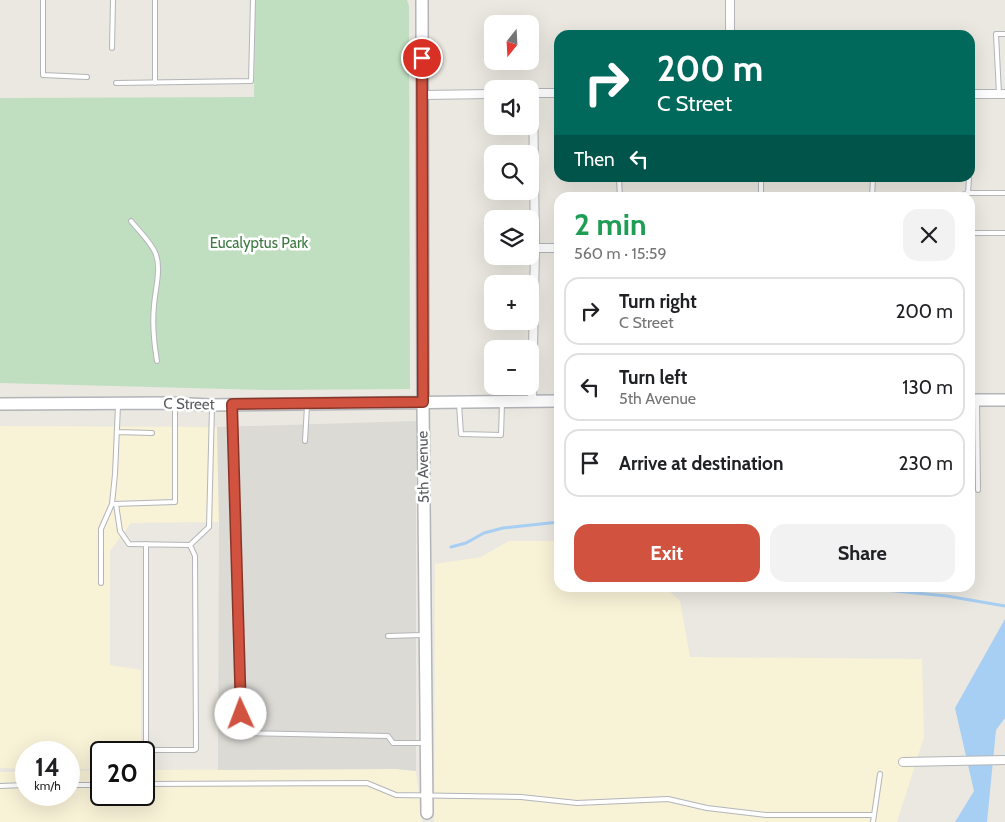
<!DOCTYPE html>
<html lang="en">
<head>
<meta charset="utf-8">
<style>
	:root { --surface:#fff; --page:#f2f2f2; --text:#202124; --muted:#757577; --line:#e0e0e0; --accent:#d1523f }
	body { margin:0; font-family:Cabin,sans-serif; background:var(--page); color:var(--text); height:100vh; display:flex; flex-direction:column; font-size:19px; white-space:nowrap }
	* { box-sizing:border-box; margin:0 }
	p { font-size:16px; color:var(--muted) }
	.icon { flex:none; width:28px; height:28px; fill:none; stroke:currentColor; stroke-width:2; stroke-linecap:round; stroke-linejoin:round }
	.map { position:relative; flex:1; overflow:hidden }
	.details { position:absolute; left:554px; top:192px; width:421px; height:400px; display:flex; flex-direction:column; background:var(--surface); border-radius:15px; box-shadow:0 5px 20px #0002 }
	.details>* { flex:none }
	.top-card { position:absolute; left:554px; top:30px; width:421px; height:152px; border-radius:15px; box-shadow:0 5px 20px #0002; background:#00695c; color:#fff; overflow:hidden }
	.needle { width:32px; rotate:198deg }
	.controls { position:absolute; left:484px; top:15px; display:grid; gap:10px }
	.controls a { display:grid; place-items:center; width:55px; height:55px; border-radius:10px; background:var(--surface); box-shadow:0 5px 20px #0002; font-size:25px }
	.speed { position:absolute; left:15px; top:741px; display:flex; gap:10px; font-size:25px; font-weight:700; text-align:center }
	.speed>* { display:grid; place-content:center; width:65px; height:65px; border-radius:50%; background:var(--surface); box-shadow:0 5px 20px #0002; line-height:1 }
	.speed small { font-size:12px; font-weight:400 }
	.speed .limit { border:2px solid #111; border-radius:8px; background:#fff; color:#111 }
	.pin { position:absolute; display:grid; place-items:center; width:42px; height:42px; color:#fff; margin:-21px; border:2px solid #fff; border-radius:50%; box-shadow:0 1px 5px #0007 }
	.me { position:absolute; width:55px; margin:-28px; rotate:358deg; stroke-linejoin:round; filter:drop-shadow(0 0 4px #0008) }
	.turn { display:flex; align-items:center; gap:18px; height:105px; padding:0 20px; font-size:22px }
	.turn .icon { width:65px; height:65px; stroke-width:2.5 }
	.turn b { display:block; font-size:35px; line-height:42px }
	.then { display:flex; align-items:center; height:48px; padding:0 20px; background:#0003; gap:10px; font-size:19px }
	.round { display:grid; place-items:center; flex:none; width:52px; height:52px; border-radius:15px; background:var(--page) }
	.summary { display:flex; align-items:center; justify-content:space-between; height:85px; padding:0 20px }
	h1 { font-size:30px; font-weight:700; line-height:38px; color:#1e9e55 }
	.button { display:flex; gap:10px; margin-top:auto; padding:10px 20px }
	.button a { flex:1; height:58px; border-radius:15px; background:var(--accent); color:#fff; font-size:20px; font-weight:700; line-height:58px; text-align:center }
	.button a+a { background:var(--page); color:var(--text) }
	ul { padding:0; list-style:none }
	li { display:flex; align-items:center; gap:15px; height:68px; margin:0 10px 8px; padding:0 10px; border:2px solid var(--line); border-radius:15px }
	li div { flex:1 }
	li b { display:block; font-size:19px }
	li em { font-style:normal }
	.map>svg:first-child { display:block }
	.commercial { fill:#f8f2d7 }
	.industrial { fill:#dcdad5 }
	.green { fill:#c0dfc1 }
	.water { fill:#a7cef3 }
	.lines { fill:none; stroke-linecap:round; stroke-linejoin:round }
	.stream { stroke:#a7cef3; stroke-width:3 }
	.lane-casing { stroke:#b3b5b9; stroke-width:6 }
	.street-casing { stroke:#b3b5b9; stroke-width:10 }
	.secondary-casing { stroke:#b2b4b9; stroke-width:14 }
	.lane { stroke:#fff; stroke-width:4 }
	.street { stroke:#fff; stroke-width:8 }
	.secondary { stroke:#fff; stroke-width:11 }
	.route-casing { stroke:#883529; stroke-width:12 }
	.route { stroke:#d1523f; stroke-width:9 }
	.labels { text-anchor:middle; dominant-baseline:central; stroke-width:5; stroke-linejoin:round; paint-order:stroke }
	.park-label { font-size:15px; fill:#3d7a43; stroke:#fff }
	.street-label { font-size:15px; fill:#595c5f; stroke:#fff }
</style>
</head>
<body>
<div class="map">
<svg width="1005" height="822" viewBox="0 0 1005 822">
	<rect width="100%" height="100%" fill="#eae8e0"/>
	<path class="commercial" d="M0 426 217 427 219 522 131 523 110 551V665L141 670V752H101V769H69V752H26V769L0 768Z
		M509 541H559V588H666L680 601 690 657 922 659 924 737 897 822H434L435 564 481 557Z
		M396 769 416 771 422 822H0V772H26V795H69V771L101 770V795H144V770Z"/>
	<path class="industrial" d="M416 421V771L396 769 218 770 219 522 217 427Z"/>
	<path class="green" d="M255 0H407L409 6 410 389 268 390 0 383V98L254 97Z"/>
	<path class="water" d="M1005 619V718L996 730 987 822H955L974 791 955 708Z"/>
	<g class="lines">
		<path class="stream" d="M451 547 466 543 484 533 503 528 559 522
			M864 588 947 596 1005 606"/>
		<g class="lane-casing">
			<path id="lane" d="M43 0V75L87 77
				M155 0V83
				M112 48 113 0
				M116 83 251 81 253 0
				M999 94 996 34H1005
				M619 178 620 198
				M968 193H1005
				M761 198V178
				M872 198 873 178
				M909 198H923
				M952 198 968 193 969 178
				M131 221C139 231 149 240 155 252 162 268 155 289 154 306 152 325 154 343 157 361
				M970 233H1005
				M977 402 978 490
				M459 404 461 434 501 435 502 403
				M232 406 241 733 388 736 393 743H424
				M117 432 152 433
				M305 441 307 406
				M114 504 175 502V405
				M116 504 120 531 129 544 190 545 209 527 212 407
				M146 544V748L149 750H194L196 749 195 556 190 545
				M101 583V529L112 504 115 474 118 405
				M388 636 423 635
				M144 784 367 783 396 795 521 797 577 803 668 799 707 808 766 815H874
				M69 785H101
				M0 786 26 785
				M873 822 880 774"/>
		</g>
		<g class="street-casing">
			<path id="street" d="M730 0V35
				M530 93H559
				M970 94H1005
				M423 95 492 94
				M535 248H559
				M532 401 535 248 533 93
				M903 762 1005 760"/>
		</g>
		<g class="secondary-casing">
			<path id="secondary" d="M422 0 423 402 427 813
				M970 400H1005
				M0 404 170 403 209 405 559 401"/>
		</g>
		<use href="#lane" class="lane"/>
		<use href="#street" class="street"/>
		<use href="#secondary" class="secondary"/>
	</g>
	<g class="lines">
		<g class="route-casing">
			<path id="route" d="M241 714 232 404 423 402 422 58"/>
		</g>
		<use href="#route" class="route"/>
	</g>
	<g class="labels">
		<g class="park-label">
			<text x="259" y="243">Eucalyptus Park</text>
		</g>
		<g class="street-label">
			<text transform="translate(189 404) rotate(1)">C Street</text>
			<text transform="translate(423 467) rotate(-91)">5th Avenue</text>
		</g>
	</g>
</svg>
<div class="controls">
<a><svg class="needle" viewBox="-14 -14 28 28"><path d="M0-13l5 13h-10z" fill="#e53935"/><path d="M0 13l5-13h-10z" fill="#757577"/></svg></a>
<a><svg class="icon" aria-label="sound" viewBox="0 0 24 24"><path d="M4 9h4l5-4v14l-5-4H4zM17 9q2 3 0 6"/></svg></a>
<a><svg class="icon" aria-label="search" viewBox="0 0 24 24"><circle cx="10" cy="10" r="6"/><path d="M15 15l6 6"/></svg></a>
<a><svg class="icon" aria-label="layers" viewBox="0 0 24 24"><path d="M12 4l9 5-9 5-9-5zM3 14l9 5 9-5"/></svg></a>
<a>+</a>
<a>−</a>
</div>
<div class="speed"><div>14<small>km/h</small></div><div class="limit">20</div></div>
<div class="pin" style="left:422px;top:58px;background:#d93025"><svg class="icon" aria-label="arrive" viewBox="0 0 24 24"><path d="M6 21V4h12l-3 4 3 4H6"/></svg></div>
<svg class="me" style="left:241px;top:714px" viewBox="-20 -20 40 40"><circle r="19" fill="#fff"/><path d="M0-13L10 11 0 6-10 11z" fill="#d1523f"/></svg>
<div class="top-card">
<div class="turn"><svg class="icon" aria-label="right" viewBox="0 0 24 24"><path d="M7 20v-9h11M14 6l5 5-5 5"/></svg><div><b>200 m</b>C Street</div></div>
<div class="then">Then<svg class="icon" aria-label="left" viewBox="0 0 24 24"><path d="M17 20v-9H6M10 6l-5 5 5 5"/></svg></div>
</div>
<section class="details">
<div class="summary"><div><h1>2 min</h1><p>560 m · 15:59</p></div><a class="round"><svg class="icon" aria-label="close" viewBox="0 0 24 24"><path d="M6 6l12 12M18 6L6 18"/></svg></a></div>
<ul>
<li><svg class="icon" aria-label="right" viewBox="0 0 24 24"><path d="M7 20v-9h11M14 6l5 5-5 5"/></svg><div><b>Turn right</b><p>C Street</p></div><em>200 m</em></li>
<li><svg class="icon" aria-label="left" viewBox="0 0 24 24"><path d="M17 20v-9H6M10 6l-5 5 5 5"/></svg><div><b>Turn left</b><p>5th Avenue</p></div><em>130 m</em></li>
<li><svg class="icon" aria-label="arrive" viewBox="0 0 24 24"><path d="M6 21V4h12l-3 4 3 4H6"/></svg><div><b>Arrive at destination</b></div><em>230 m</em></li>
</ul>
<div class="button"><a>Exit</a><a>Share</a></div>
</section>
</div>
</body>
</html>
